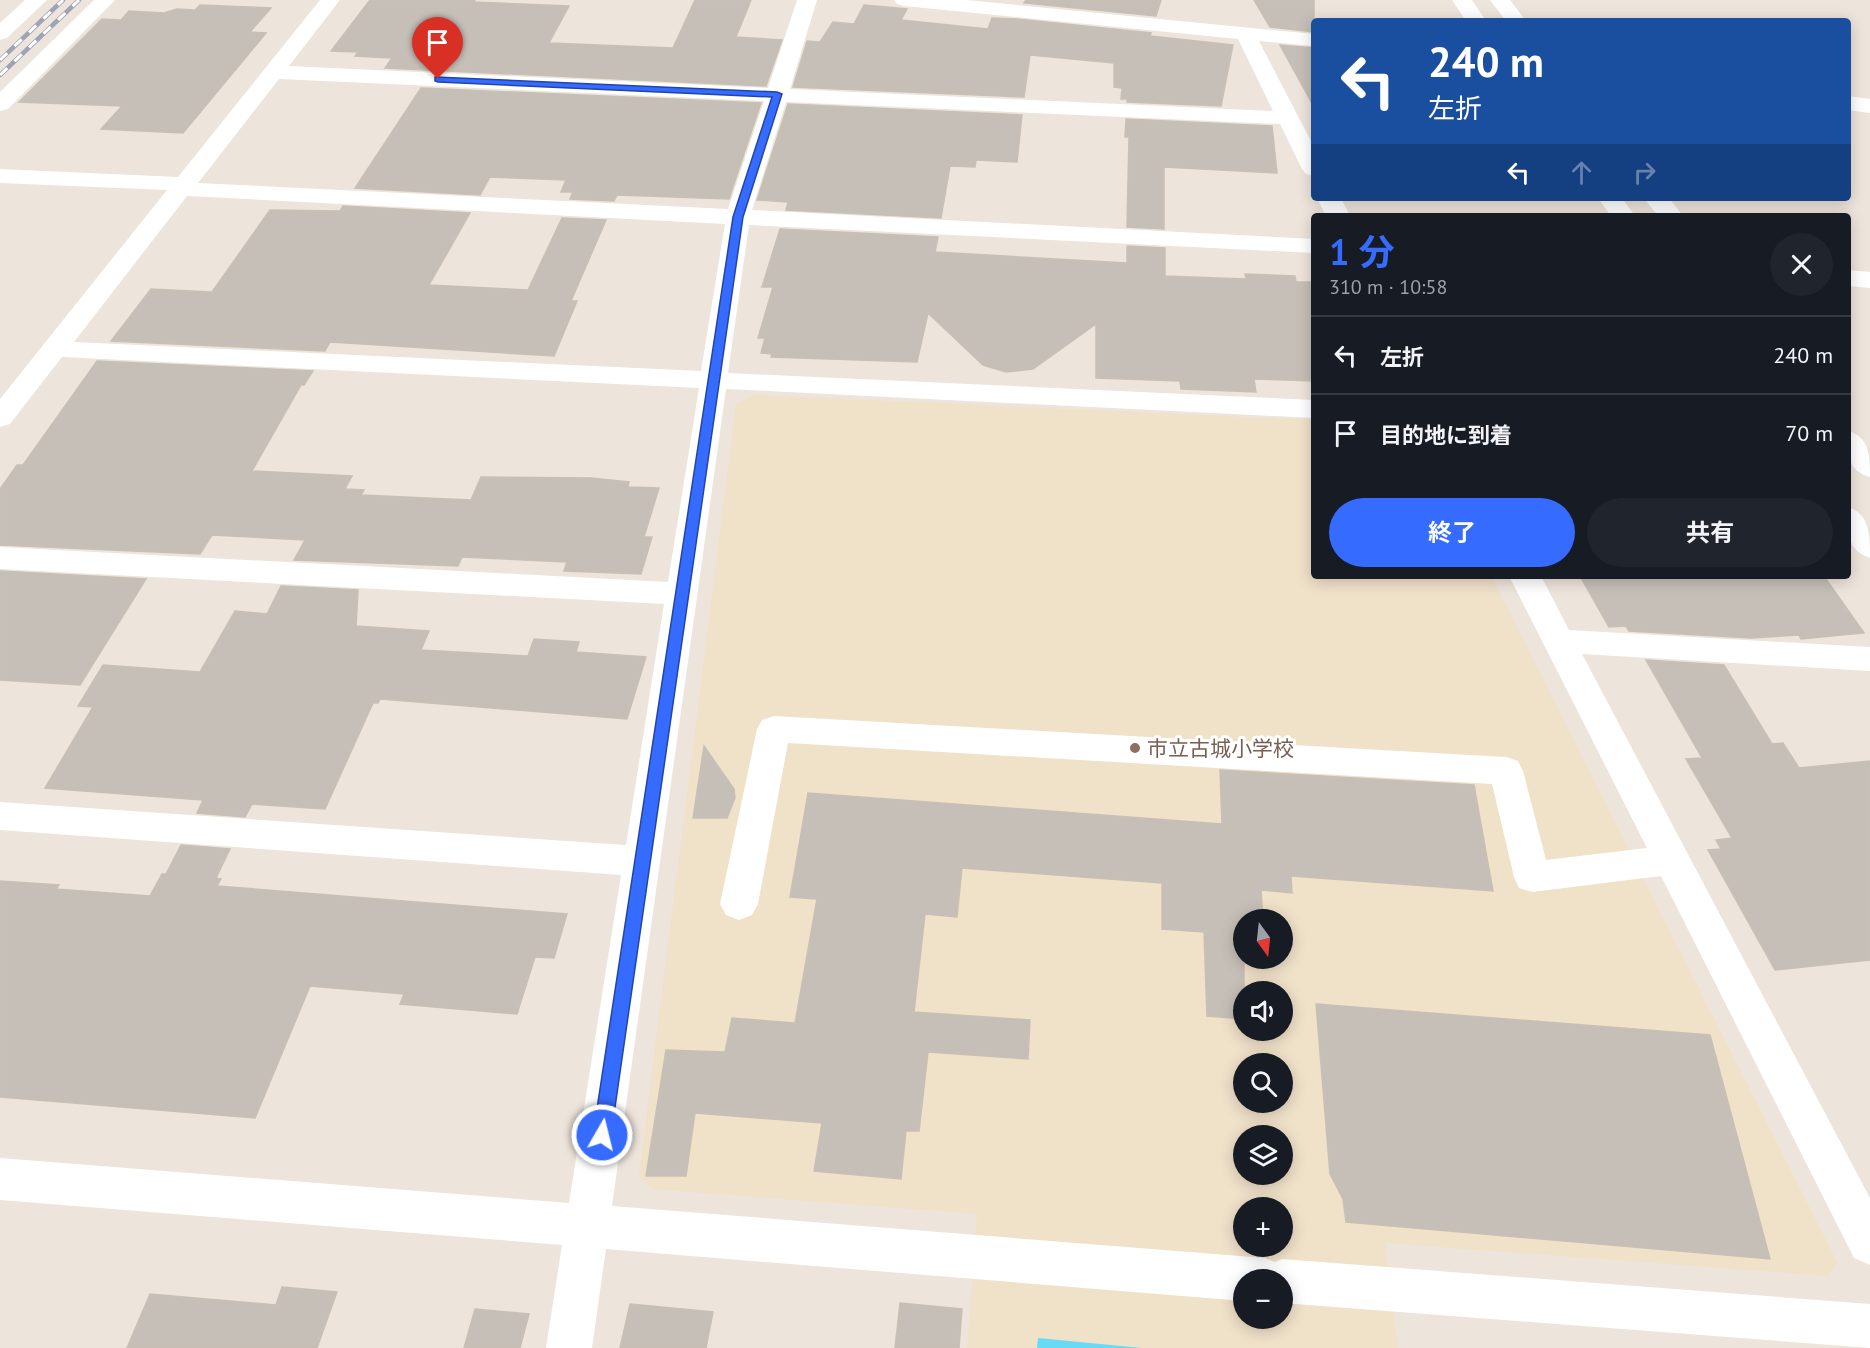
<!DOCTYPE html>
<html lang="ja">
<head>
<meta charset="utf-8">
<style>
	:root { --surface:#171b24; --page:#20242c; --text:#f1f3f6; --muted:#9ea1a6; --line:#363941; --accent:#366bff }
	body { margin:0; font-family:"PT Sans","Noto Sans JP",sans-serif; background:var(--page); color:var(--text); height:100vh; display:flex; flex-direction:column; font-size:22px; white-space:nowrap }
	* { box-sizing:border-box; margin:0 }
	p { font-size:20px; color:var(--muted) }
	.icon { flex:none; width:33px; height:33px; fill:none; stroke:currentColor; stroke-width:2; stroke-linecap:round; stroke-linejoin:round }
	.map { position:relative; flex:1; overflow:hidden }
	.details { position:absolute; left:1311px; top:213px; width:540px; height:366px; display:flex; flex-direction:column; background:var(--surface); border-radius:6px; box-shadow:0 3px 15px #0003 }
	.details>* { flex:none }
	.guide { position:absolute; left:1311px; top:18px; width:540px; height:183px; border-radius:6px; box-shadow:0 3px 15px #0003; background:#1a4fa0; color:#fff; overflow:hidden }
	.needle { width:39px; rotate:165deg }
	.fabs { position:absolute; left:1233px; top:909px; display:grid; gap:12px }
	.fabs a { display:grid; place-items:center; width:60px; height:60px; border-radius:50%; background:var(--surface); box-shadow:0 3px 15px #0003; font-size:30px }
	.pin { position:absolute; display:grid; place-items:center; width:51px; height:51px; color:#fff; margin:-62px -26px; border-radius:50% 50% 50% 0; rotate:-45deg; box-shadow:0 0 6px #0007 }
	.pin .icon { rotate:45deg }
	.me { position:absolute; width:66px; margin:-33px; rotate:8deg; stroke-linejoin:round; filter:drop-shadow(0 0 4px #0008) }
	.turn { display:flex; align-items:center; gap:21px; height:126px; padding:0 18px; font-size:27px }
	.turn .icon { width:78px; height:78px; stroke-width:2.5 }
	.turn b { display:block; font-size:42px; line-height:51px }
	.lanes { display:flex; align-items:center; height:57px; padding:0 18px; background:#0003; justify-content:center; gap:30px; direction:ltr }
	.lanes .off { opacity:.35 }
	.round { display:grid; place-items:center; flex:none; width:63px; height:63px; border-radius:32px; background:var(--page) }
	.head { display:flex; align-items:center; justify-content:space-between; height:102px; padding:0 18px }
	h1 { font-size:36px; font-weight:700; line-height:45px; color:var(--accent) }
	.cta { display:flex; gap:12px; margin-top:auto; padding:12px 18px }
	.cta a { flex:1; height:69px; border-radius:36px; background:var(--accent); color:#fff; font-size:24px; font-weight:700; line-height:69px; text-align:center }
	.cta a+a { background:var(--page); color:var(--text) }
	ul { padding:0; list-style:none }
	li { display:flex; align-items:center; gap:18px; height:78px; padding:0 18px; border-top:2px solid var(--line) }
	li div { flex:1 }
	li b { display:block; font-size:22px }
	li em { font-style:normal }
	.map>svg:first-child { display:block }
	.education { fill:#f0e1c9; fill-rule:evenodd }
	.water { fill:#67dbf6 }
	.building { fill:#c5bfb7; stroke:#c9c0b5; stroke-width:1.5 }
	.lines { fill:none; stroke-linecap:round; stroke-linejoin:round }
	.minor { fill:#fff; fill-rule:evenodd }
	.rail-casing { stroke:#9ea3b6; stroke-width:4.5 }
	.rail { stroke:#fff; stroke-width:3; stroke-dasharray:10; stroke-linecap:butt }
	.route { fill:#366bff; stroke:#2346a6; stroke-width:1.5 }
	.education-dot { fill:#8d6e63; stroke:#fff; stroke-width:2 }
	.labels { text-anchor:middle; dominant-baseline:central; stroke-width:6; stroke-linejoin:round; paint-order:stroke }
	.education-label { font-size:21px; fill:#785e54; stroke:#fff; text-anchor:start }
</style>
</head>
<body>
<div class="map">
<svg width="1870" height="1348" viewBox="0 0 1870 1348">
	<rect width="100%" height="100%" fill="#ede4db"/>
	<path class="education" d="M754 395 1314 420V576H1491L1837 1262 1829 1276 1385 1243 1398 1348H967L977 1214 651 1189 639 1175 736 404ZM1244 920H1282V958H1244ZM1244 992H1282V1030H1244ZM1244 1064H1282V1102H1244ZM1244 1136H1282V1174H1244ZM1244 1208H1282V1246H1244ZM1244 1280H1282V1318H1244Z"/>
	<path class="water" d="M1038 1338 1142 1348H1037Z"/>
	<path class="building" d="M370 0H475L474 2 569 6 549 43 673 48 695 0H751L736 37 782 40 766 86 385 68 392 58 355 56 358 52 331 51Z
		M1026 0H1161L1156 16 1024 3Z
		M1254 0H1314V32L1270 27Z
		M200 5 271 8 250 32 266 33 183 133 101 129 122 106 19 102 102 19 121 20 129 11 164 13 177 9 195 10Z
		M864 5 907 9 901 20 988 29 992 18 1017 19 1151 33 1150 36 1233 45 1221 106 1127 102V99H1121L1122 88 1114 87V63L1030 55 1024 97 793 87 807 41 820 42 833 22 854 24Z
		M1280 45 1314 48V107Z
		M421 88 761 103 729 199 617 195 614 201 570 199 573 192H561L566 180 490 177 480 195 355 188Z
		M788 104 1022 115 1017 162 976 160 975 167 950 166 941 218 786 210 788 202 757 200Z
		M1126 119 1272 126 1277 173 1164 167V229L1127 227 1129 137H1125Z
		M343 206 470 213 429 285 528 290 562 218 606 220 571 301H577L554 356 330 342 325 351 111 341 151 289 212 292 270 210 340 211Z
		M780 229 938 237 935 252 1127 263V246L1165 248V276L1246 279 1245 274 1295 276 1296 282H1314V381L1254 379 1256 392 1181 389 1180 381 1096 378V324L1033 369 1006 372 983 365 928 313 917 362 771 357 772 354 761 353 765 338H758L773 287H762Z
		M97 361 313 371 304 385H301L252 471 352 476 345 489 364 490 361 495 471 500 481 477 591 478 629 482 628 487 659 488 644 537H652L641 574 564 571 567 562 462 557 458 566 294 560 305 540 212 535 200 554 0 545V489L17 465H23Z
		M0 571 146 579 80 685 0 680Z
		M1580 576H1824L1864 633 1801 639 1799 635 1751 638 1629 631 1626 626 1609 627Z
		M281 586 358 590 356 626 429 631 421 650 528 656 534 639 579 642 576 652 646 657 627 719 380 699 378 703H373L325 809 252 804 245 817 197 813 203 800 45 788 93 707 78 706 103 665 200 672 235 611 267 614Z
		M1646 660 1724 665 1772 744 1783 743 1799 768 1870 761V960L1775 970 1708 850 1721 849 1716 840 1732 838 1686 759 1702 758Z
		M704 746 734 789 735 798 727 818H693Z
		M1220 770 1474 785 1493 891 1291 876 1292 893 1261 890 1263 920H1244V1019L1207 1016 1204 932 1162 929V883L962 868 957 917 925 914 914 1012 1030 1020 1028 1059 928 1052 919 1131H906L901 1179 814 1171 822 1123 695 1113 686 1176H646L666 1050 725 1052 732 1018 795 1023 817 899 790 897 808 793 1222 824Z
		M181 845 230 849 216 878 221 879 217 886 567 914 554 958 535 957 517 1014 400 1004 404 994 310 986 255 1118 0 1097V881L59 885 56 889 150 896 162 874H166Z
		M1316 1004 1710 1035 1770 1259 1346 1222 1343 1199 1330 1174Z
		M282 1287 337 1292 317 1348H127L150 1294 276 1305Z
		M900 1303 962 1309 959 1348H895Z
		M630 1304 713 1312 706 1348H620Z
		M475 1309 529 1314 520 1348H464Z"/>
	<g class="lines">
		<path class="minor" d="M25 0H47L7 38 0 40V23Z
			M94 0H115L8 109 0 111V92Z
			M320 0H340L289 66 768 88 797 0H817L790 89 1273 111 1238 39 904 6 897 4 894 0H966L1314 34V46L1259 41 1314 147V176L1306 174 1302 169 1280 124 786 102 752 210 1314 239V253L749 225 728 373 1314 400V418L726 389 612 1206 1265 1258 1275 1262 1282 1259 1870 1304V1348L1282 1303V1280H1244V1301L606 1249 592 1348H546L562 1245 0 1200V1158L569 1203 621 875 0 830V802L626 845 664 604 0 569V547L668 582 699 388 62 357 10 424 0 427V399L167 190 0 183V169L178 177ZM279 79 764 101 728 209 198 183ZM187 196 725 224 701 371 74 342Z
			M1452 0H1472L1486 21H1466Z
			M1490 0H1510L1526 21H1506Z
			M1848 96 1870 99V113L1848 110Z
			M1317 198H1341L1350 216H1326Z
			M1598 198H1622L1635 216H1611Z
			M1644 198H1669L1683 216H1658Z
			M1848 270 1870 272V288L1848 286Z
			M1848 431C1870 437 1870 457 1870 477 1846 471 1848 452 1848 431Z
			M1848 507C1870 514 1870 536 1870 558 1845 550 1848 529 1848 507Z
			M1509 576H1541L1569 630 1870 647V671L1582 654 1870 1198V1265L1854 1258 1661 876 1532 892 1519 888 1514 877 1492 784 788 743 758 904 752 915 739 920 726 915 720 904 757 729 762 720 774 716 1506 757 1518 761 1523 771 1546 860 1647 848Z"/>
		<g class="rail-casing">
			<path id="rail" d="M0 60 63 0
				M0 75 79 0"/>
		</g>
		<use href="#rail" class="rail"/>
	</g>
	<path class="route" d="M435 77 777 92 782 94 743 217 611 1135 608 1141 602 1143 596 1141 593 1135 733 217 772 97 438 82 435 81Z"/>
	<circle class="education-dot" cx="1135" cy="748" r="6"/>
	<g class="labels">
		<g class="education-label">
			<text x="1147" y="748">市立古城小学校</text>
		</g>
	</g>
</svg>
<div class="fabs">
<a><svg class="needle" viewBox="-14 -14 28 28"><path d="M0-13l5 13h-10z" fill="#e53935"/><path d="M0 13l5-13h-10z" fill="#9ea1a6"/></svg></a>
<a><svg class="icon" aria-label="sound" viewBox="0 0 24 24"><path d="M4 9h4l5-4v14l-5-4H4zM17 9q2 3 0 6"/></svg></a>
<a><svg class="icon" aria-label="search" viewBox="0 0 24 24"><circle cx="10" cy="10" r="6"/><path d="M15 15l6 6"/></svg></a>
<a><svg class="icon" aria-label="layers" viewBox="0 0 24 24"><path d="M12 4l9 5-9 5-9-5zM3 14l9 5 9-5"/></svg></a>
<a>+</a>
<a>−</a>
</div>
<div class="pin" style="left:438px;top:79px;background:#d93025"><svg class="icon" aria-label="arrive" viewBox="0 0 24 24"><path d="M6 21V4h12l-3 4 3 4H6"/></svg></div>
<svg class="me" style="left:602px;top:1135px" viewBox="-20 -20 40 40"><circle r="17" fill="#366bff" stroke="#fff" stroke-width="3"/><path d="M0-11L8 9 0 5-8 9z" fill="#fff"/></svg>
<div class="guide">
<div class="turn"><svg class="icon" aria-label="left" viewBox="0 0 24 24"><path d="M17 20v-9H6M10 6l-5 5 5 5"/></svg><div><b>240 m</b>左折</div></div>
<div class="lanes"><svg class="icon" aria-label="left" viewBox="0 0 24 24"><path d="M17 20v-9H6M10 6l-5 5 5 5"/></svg><svg class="icon off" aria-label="ahead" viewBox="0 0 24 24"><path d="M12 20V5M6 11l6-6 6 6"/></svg><svg class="icon off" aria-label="right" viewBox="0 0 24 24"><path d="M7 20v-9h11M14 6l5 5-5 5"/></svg></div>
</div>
<section class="details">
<div class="head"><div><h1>1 分</h1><p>310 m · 10:58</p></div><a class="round"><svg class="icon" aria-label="close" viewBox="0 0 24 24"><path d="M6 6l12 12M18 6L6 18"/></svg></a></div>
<ul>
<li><svg class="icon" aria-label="left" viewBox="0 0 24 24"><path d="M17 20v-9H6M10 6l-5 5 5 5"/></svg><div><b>左折</b></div><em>240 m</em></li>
<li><svg class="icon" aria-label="arrive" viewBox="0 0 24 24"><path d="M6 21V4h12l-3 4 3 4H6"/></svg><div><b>目的地に到着</b></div><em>70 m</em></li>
</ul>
<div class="cta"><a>終了</a><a>共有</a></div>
</section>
</div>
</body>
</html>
